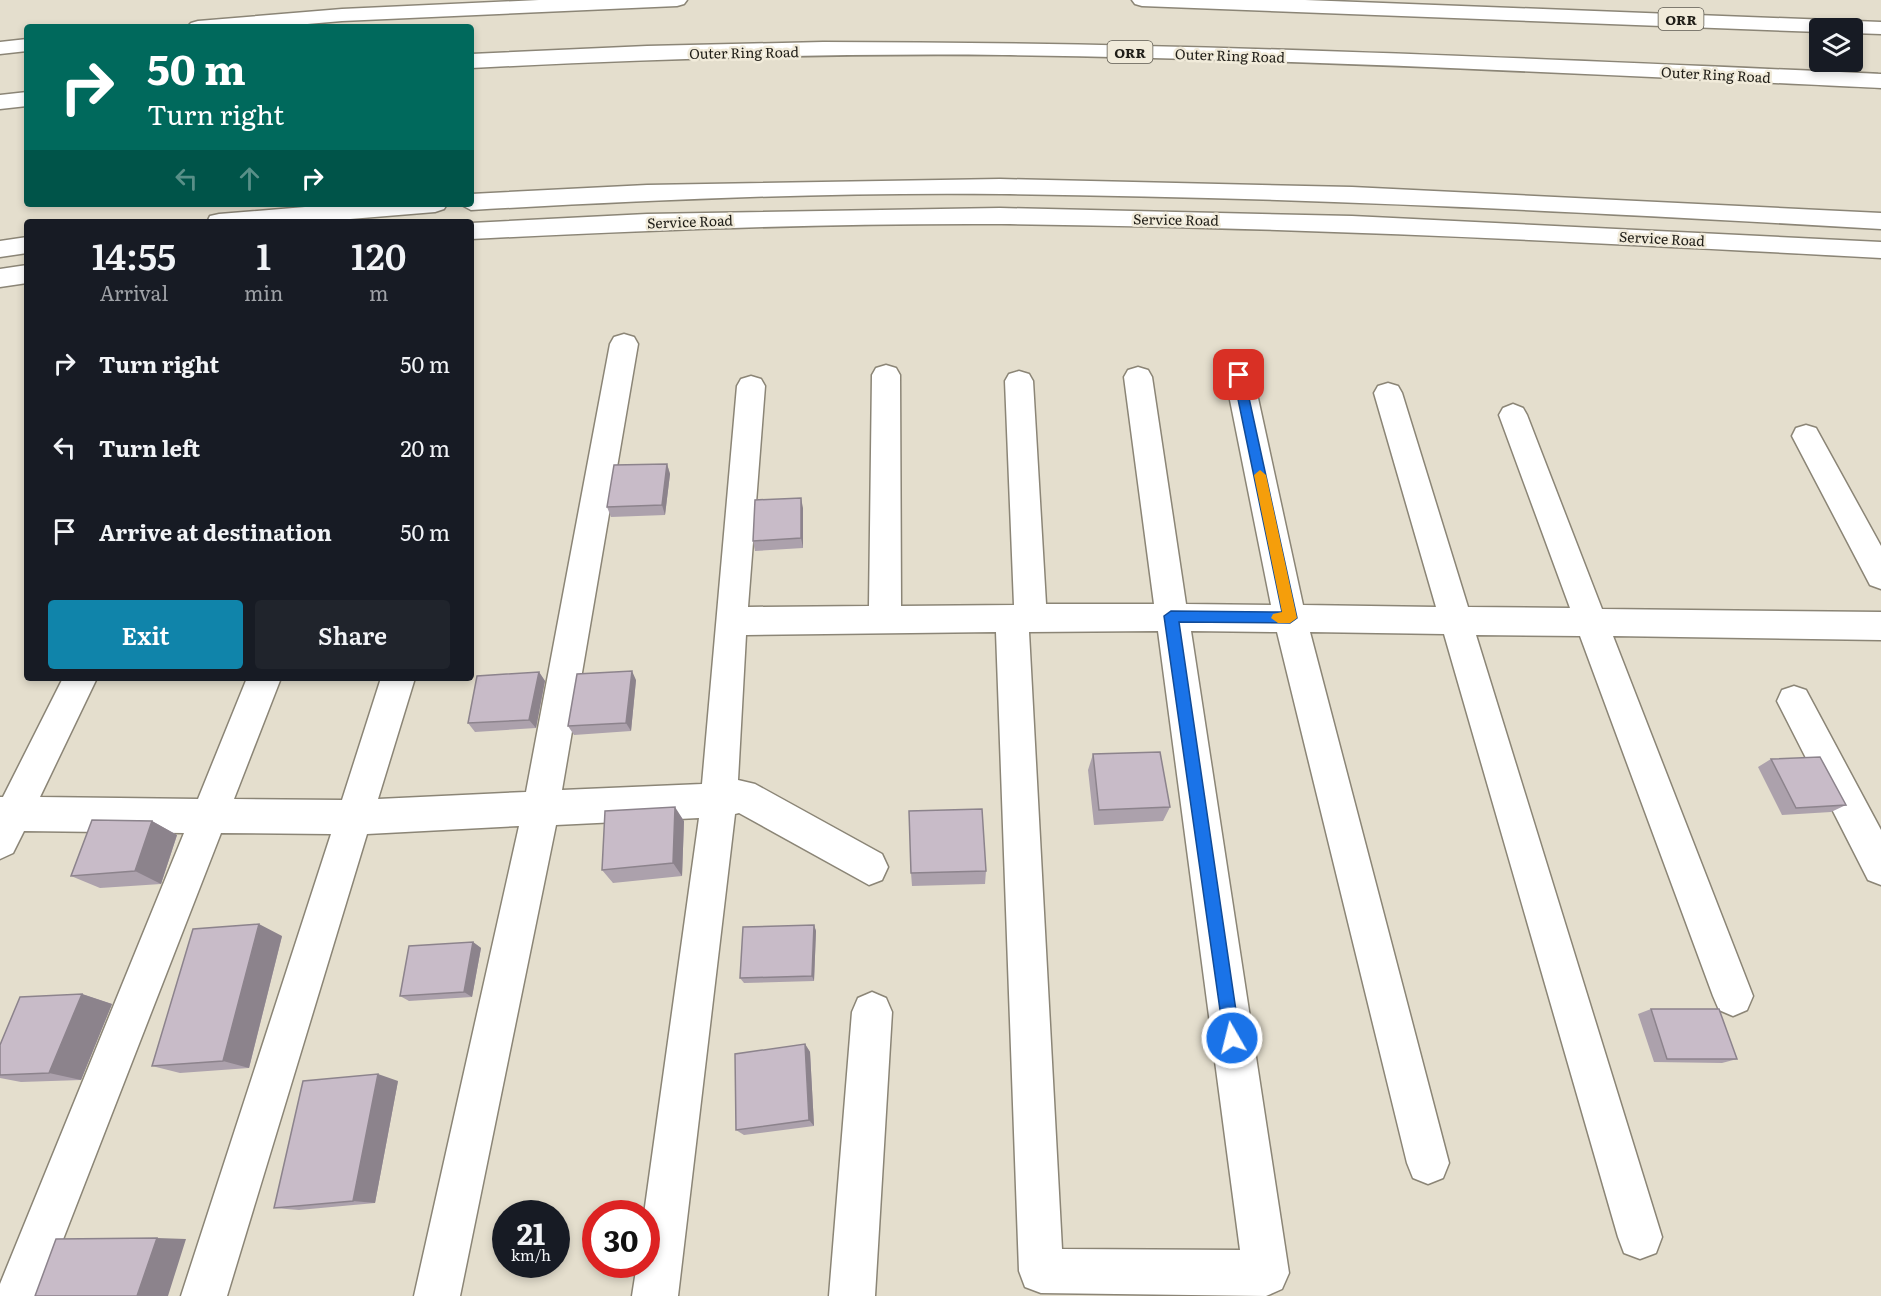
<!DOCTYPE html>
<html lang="en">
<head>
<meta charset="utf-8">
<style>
	:root { --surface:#171b24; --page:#20242c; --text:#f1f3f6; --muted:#9ea1a6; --accent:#1084aa }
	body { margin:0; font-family:Literata,serif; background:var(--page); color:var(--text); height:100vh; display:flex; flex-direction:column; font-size:22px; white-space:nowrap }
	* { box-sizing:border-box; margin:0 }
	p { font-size:20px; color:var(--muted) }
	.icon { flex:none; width:33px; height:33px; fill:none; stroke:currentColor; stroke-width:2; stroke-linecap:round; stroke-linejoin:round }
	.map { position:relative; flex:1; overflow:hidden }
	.details { position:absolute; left:24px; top:219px; width:450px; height:462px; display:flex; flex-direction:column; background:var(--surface); border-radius:6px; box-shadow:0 3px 9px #0003 }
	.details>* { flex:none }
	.guide { position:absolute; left:24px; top:24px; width:450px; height:183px; border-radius:6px; box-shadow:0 3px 9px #0003; background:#00695c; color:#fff; overflow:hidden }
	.fabs { position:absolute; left:1809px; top:18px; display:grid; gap:12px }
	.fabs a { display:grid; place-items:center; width:54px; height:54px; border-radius:6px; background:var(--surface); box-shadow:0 3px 9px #0003; font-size:30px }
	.speed { position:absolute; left:492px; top:1200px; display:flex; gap:12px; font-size:30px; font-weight:700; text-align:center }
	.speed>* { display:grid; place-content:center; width:78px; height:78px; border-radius:50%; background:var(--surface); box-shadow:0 3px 9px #0003; line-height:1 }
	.speed small { font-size:15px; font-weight:400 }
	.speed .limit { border:9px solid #d22; background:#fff; color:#111 }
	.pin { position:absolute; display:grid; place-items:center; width:51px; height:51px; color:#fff; margin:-26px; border-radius:12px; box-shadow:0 3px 9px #0006 }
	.me { position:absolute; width:66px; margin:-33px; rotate:352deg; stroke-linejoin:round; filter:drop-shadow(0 0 4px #0008) }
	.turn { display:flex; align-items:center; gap:21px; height:126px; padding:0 24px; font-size:27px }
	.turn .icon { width:78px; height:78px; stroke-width:2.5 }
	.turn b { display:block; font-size:42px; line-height:51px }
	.lanes { display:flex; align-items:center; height:57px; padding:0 24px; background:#0003; justify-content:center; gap:30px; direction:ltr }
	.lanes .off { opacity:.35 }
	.eta { display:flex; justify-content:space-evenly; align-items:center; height:102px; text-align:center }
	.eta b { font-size:36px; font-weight:600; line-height:42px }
	.cta { display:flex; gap:12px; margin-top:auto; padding:12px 24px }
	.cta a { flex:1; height:69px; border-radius:6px; background:var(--accent); color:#fff; font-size:24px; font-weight:600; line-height:69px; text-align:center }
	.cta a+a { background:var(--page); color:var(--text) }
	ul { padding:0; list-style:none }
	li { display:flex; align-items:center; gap:18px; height:84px; padding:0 24px }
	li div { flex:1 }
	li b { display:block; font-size:22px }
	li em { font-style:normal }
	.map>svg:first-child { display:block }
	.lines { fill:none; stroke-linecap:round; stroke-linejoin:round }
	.minor-casing { stroke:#8b8576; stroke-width:3 }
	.major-casing { stroke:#8b8576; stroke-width:3 }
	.highway-casing { stroke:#8b8576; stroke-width:3 }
	.minor { fill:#fff; fill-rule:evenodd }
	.major { fill:#fff; fill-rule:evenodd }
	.highway { fill:#fff; fill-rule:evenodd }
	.wall { fill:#aca1ac }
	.shaded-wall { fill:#8c838c }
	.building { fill:#c8bbc8; stroke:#8c838c; stroke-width:1.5 }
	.route { fill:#1a73e8; stroke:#114b97; stroke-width:1.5 }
	.slow { fill:#f59e0b }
	.labels { text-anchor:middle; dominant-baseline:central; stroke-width:5; stroke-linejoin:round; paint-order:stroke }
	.shield { fill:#f1ebda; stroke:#5e5b52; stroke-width:1.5 }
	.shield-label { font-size:14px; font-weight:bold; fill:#1f1d17 }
	.far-street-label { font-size:14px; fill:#1f1d17; stroke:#f1ebda }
</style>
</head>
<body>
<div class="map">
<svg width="1881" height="1296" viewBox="0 0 1881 1296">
	<rect width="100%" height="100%" fill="#e4decd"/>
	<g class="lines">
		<g class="minor-casing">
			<path id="minor" d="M624 334 634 337 638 344 562 790 702 784 737 386 741 379 751 376 761 379 765 386 748 607 869 606 872 375 876 368 886 365 896 368 900 375 901 606 1014 605 1005 381 1009 374 1019 371 1029 374 1033 381 1046 604H1154L1124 377 1128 370 1138 367 1148 370 1152 377 1186 604 1271 605 1225 375 1229 368 1239 365 1249 368 1253 375 1303 605 1436 607 1374 393 1378 386 1388 383 1398 386 1402 393 1468 607 1570 608 1499 415 1503 408 1513 404 1523 408 1527 415 1602 609 1881 612V640L1613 636 1753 996 1747 1010 1733 1016 1719 1010 1713 996 1580 636 1476 635 1662 1237 1656 1253 1640 1259 1624 1253 1618 1237 1444 634 1310 632 1449 1163 1443 1178 1428 1184 1413 1178 1407 1163 1277 632 1191 631 1289 1273 1282 1289 1266 1296 1041 1293 1025 1287 1019 1271 996 632 746 635 738 780 755 784 882 854 888 867 882 880 869 885 739 813 735 814 678 1296H632L637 1264H646V1214H644L699 818 556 825 460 1296H414L519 826 367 834 227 1296H181L331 834 221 833 41 1296H0V1284L184 833 24 831 13 853 0 859V797H3L63 678H97L40 797 198 799 247 678H281L234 799 342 800 381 678H415L378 799 526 792 610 344 614 337ZM1158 631 1240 1250 1062 1249 1029 632Z
				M1806 425 1816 428 1881 546V589L1870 585 1792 436 1796 428Z
				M1794 686 1806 690 1881 830V885L1868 880 1777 701 1782 690Z
				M872 992 886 998 892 1012 875 1296H829L852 1012 858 998Z"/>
		</g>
		<g class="major-casing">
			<path id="major" d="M1000 179 1352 187 1881 213V229C1588 212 1296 197 1002 194 825 192 648 200 471 210L460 204H471V194L647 185Z
				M341 204H447L444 209 435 212 314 222H207L210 216 219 214Z
				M1000 208 1352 216 1881 242V258C1588 242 1296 227 1002 224 825 223 648 230 471 239V223L647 214Z
				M27 237V253L0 257V241Z
				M27 265V283L0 287V269Z"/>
		</g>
		<g class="highway-casing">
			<path id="highway" d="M539 0H687L684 4 677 6 342 21 273 27H187L191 23 198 21 342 9Z
				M1132 0H1305L1881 22V34L1852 33V28H1820V32L1142 6 1135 4Z
				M27 39V51L0 54V42Z
				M823 42C1176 42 1528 58 1881 74V88C1588 74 1296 59 1003 55 825 53 648 59 471 68V54L647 46Z
				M27 92V106L0 109V95Z"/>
		</g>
		<use href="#minor" class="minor"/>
		<use href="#major" class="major"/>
		<use href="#highway" class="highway"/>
	</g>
	<path class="wall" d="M667 464 670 474 665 515 611 517 607 507Z
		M803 508V548L755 551 753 541Z
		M539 672 545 681 536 728 475 732 468 723Z
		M636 680 631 731 574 735 568 726Z
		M1093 754 1170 807 1163 821 1094 825 1088 770Z
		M1771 759 1846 805 1831 812 1782 815 1758 767Z
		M152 821 177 835 161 884 100 888 71 876Z
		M684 821 682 876 613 883 602 870Z
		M986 871 985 884 912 886 911 873Z
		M814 925 816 931 814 981 744 983 740 978Z
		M282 936 249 1068 180 1073 152 1066Z
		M473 942 481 948 472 997 409 1001 400 996Z
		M82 994 112 1004 81 1080 21 1082 0 1078V1045Z
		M1651 1009 1737 1059 1722 1063 1654 1062 1638 1014Z
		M805 1044 810 1052 814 1126 744 1135 736 1130Z
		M398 1081 375 1203 299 1210 274 1208Z"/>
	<path class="shaded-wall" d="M667 464 670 474 665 515 662 505Z
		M801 498 803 508V548L801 538Z
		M632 671 636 680 631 731 626 723Z
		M539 672 545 681 536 728 529 720Z
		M675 807 684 821 682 876 673 863Z
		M152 821 177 835 161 884 135 871Z
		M259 924 282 936 249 1068 223 1061Z
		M814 925 816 931 814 981 812 976Z
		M473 942 481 948 472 997 464 992Z
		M82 994 112 1004 81 1080 49 1073Z
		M805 1044 810 1052 814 1126 809 1120Z
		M378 1074 398 1081 375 1203 353 1201Z
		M157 1238 186 1239 168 1296H137Z"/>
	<path class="building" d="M667 464 662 505 607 507 614 465Z
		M801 498V538L753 541 755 500Z
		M632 671 626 723 568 726 577 674Z
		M539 672 529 720 468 723 477 676Z
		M1160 752 1170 807 1099 810 1093 754Z
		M1820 757 1846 805 1796 808 1771 759Z
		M675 807 673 863 602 870 605 811Z
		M982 809 986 871 911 873 909 811Z
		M92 820 152 821 135 871 71 876Z
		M259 924 223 1061 152 1066 193 929Z
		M814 925 812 976 740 978 743 927Z
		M473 942 464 992 400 996 409 946Z
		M82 994 49 1073 0 1075V1045L20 997Z
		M1651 1009H1719L1737 1059H1667Z
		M805 1044 809 1120 736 1130 735 1054Z
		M378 1074 353 1201 274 1208 303 1081Z
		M157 1238 137 1296H35L56 1239Z"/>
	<path class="route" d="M1239 371 1244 375 1297 618 1290 623 1179 622 1240 1038 1238 1044 1232 1047 1226 1044 1224 1038 1164 616 1171 611 1282 612 1233 375Z"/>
	<path class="slow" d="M1260 470 1266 475 1297 618 1290 623H1278L1271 618 1273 614 1282 612 1254 475Z"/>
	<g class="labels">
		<g class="shield">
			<rect x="1658.5" y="8" width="45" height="22" rx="4.5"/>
			<rect x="1107.5" y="41" width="45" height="22" rx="4.5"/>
		</g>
		<g class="shield-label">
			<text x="1681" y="19">ORR</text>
			<text x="1130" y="52">ORR</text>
		</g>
		<g class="far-street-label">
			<text transform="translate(744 52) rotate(-1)">Outer Ring Road</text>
			<text transform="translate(1230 55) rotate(2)">Outer Ring Road</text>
			<text transform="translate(1716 74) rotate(3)">Outer Ring Road</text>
			<text transform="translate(1176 219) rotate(1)">Service Road</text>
			<text transform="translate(690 221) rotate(-2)">Service Road</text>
			<text transform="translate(1662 238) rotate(3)">Service Road</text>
		</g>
	</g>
</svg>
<div class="fabs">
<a><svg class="icon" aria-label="layers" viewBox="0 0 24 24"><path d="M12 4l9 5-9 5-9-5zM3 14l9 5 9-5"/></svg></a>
</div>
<div class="speed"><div>21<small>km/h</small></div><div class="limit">30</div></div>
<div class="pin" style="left:1239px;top:375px;background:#d93025"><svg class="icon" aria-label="arrive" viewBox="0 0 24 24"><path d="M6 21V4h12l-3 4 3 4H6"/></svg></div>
<svg class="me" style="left:1232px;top:1038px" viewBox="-20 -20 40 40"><circle r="17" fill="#1a73e8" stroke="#fff" stroke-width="3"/><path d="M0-11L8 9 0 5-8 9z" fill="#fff"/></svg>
<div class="guide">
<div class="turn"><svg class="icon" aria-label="right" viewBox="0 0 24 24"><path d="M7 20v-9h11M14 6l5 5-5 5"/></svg><div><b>50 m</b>Turn right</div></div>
<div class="lanes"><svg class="icon off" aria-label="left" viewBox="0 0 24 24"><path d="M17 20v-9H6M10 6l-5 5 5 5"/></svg><svg class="icon off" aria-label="ahead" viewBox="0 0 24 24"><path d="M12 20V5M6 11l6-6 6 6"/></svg><svg class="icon" aria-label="right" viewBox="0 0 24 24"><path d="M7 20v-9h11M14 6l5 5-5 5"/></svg></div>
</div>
<section class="details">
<div class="eta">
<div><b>14:55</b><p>Arrival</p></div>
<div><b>1</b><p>min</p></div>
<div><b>120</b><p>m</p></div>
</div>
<ul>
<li><svg class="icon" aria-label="right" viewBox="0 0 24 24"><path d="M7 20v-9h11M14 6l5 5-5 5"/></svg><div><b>Turn right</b></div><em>50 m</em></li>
<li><svg class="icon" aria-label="left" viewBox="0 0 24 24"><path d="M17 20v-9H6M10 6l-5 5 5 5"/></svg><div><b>Turn left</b></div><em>20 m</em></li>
<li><svg class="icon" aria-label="arrive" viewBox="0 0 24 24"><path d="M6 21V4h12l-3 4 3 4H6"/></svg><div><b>Arrive at destination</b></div><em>50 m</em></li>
</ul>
<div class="cta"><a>Exit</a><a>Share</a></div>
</section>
</div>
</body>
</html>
